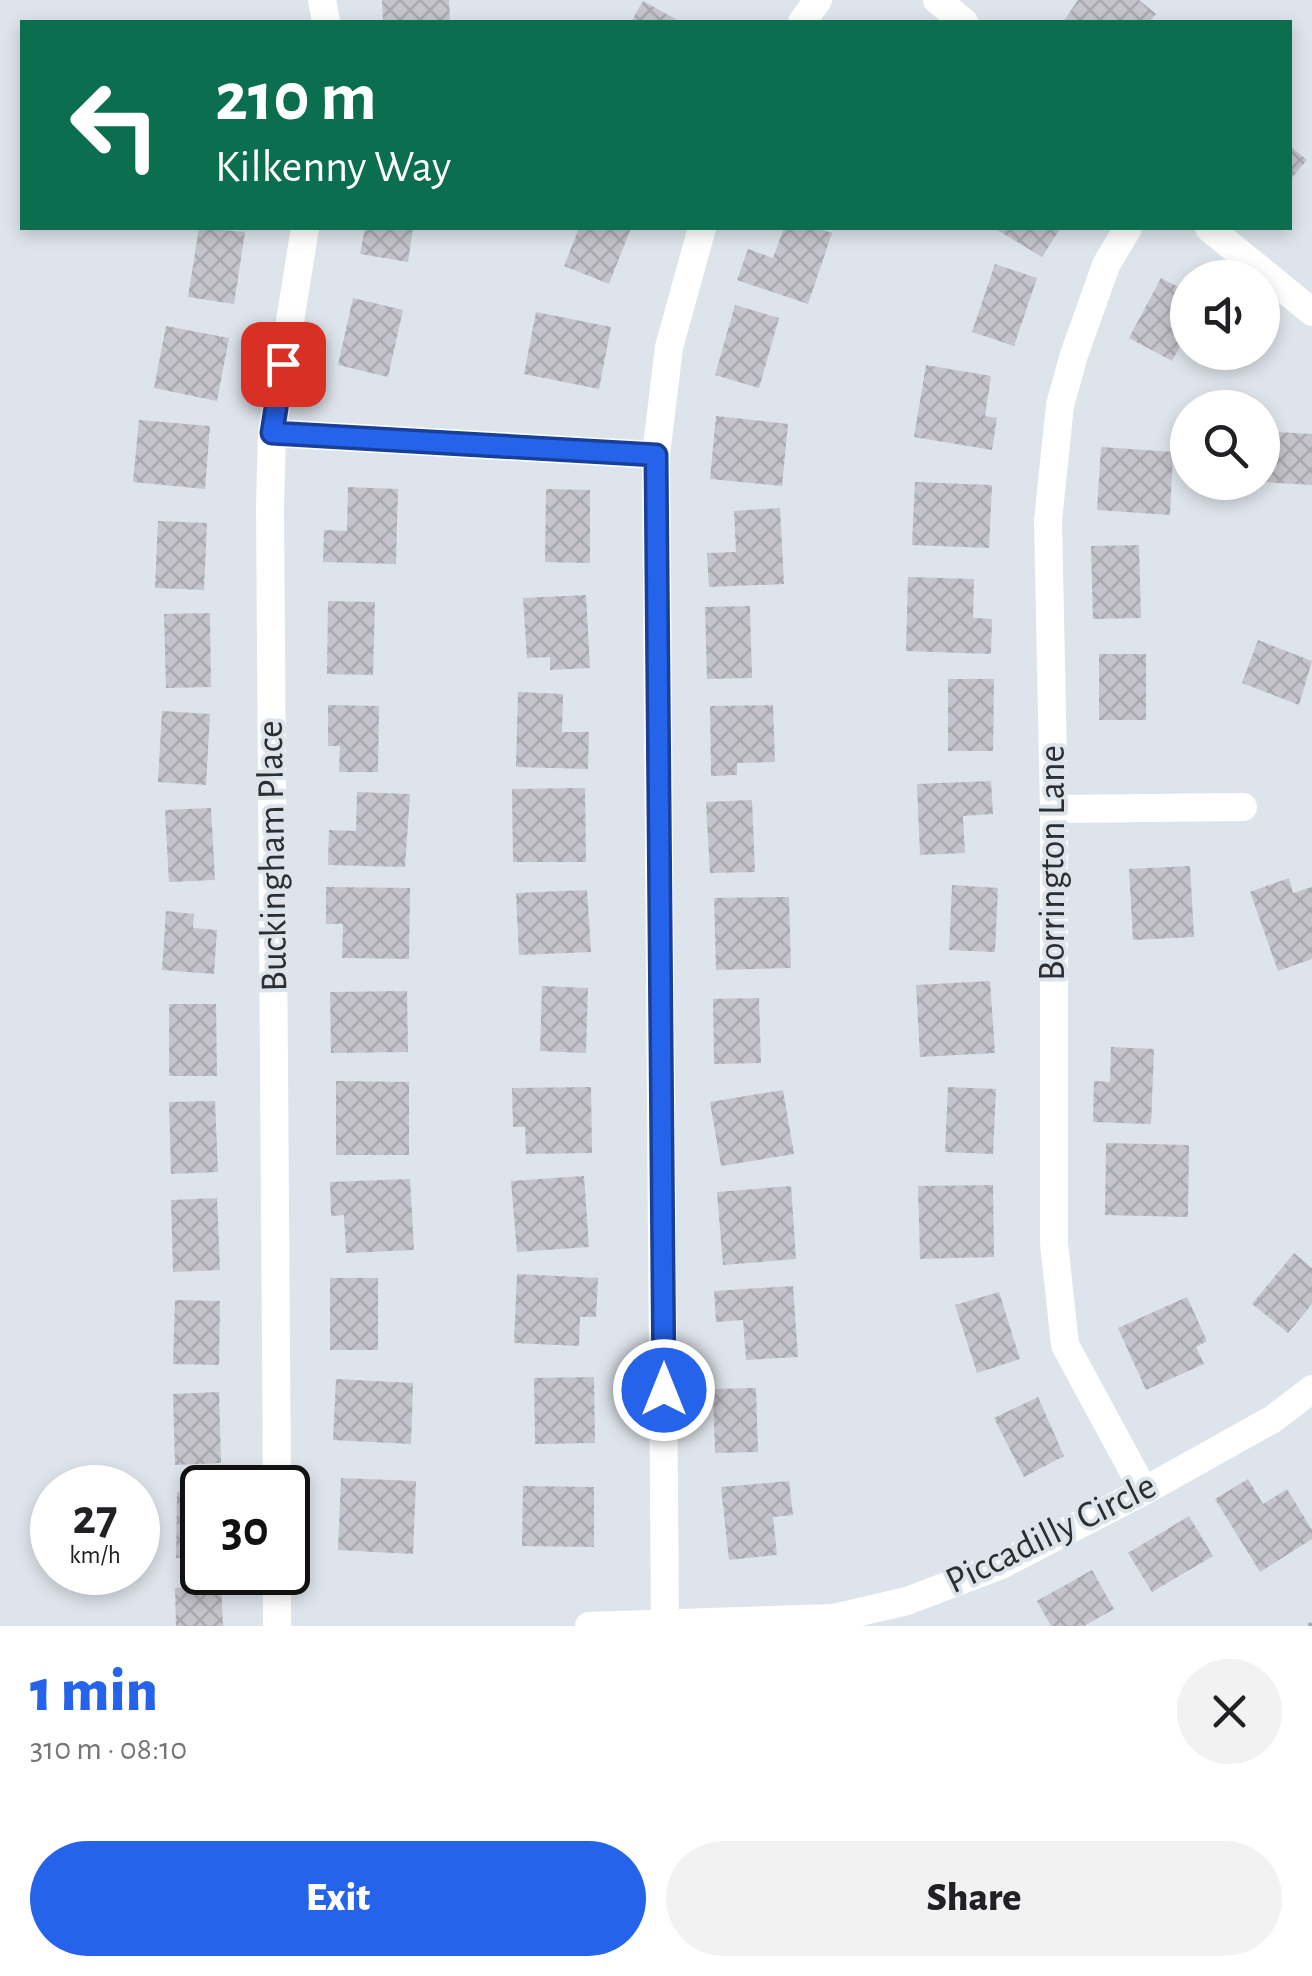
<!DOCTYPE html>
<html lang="en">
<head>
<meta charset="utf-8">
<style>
	:root { --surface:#fff; --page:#f2f2f2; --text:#202124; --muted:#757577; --accent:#2563eb }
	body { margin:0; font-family:"Alegreya Sans",sans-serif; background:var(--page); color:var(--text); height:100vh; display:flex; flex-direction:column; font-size:38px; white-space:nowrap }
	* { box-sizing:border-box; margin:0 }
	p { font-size:32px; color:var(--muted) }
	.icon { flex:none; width:55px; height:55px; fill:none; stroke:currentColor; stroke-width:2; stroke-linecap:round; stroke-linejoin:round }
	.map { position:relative; height:1626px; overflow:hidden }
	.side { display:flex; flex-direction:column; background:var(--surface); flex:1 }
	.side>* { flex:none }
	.top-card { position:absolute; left:20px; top:20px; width:1272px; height:210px; border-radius:0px; box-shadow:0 5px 15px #0003; background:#0b6e4f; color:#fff; overflow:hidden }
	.buttons { position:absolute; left:1170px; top:260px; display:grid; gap:20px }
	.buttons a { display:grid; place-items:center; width:110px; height:110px; border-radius:50%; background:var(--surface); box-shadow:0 5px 15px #0003; font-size:50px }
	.speed { position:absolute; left:30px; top:1465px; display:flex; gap:20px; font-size:50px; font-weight:700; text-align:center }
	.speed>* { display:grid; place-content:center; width:130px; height:130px; border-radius:50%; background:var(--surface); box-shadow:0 5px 15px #0003; line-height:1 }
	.speed small { font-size:25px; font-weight:400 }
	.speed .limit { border:5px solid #111; border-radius:15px; background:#fff; color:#111 }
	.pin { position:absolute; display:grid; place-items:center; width:85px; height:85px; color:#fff; margin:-42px; border-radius:20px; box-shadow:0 5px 15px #0006 }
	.me { position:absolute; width:110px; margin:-55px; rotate:0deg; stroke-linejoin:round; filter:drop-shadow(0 0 8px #0008) }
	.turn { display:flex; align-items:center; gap:35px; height:210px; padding:0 30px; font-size:45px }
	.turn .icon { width:130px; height:130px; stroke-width:2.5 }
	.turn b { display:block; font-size:70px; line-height:85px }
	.round { display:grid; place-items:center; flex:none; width:105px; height:105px; border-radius:52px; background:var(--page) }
	.summary { display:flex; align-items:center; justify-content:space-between; height:170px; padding:0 30px }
	h1 { font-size:60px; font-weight:800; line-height:75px; color:var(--accent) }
	.cta { display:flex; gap:20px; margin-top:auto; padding:20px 30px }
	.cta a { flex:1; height:115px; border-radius:60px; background:var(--accent); color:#fff; font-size:40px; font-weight:800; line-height:115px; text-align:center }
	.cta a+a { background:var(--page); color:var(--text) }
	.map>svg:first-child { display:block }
	.building { fill:url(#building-cross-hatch) }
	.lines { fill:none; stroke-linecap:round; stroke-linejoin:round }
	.path { stroke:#a3a8ae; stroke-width:5; stroke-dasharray:5 5; stroke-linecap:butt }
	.minor { stroke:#fff; stroke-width:28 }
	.route-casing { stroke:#184099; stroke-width:25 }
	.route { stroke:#2563eb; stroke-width:18 }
	.labels { text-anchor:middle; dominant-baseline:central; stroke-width:8; stroke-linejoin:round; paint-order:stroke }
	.street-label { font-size:38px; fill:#2c2e31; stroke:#dee4eb }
</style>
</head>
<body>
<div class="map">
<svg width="1312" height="1626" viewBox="0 0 1312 1626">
	<defs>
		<pattern id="building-cross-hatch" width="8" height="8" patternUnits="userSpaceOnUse" patternTransform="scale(2.5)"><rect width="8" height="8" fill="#c5c4cd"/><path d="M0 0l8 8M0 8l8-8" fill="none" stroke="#a9a9b0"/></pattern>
	</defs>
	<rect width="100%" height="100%" fill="#dee4eb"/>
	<path class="building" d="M382 0H449L450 22H383Z
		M1078 0H1139L1156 14 1149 22H1063Z
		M643 1 681 22H631Z
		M1290 146 1307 160 1290 180Z
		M199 228 245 232 234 304 188 297Z
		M365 228H413L408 262 360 254Z
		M579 228H631L609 284 564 266Z
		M784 228H816L832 233 808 304 737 280 748 249 773 258Z
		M994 228H1058L1060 229 1042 257Z
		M995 264 1037 278 1014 346 972 332Z
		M1161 278 1188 292V332L1172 361 1129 338Z
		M353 298 403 310 388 377 338 365Z
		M735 305 779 318 759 388 715 375Z
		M536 312 611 327 599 389 524 374Z
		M166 326 229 338 217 401 154 388Z
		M926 365 991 376 985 416 997 418 992 450 914 437Z
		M716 416 788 424 782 486 710 479Z
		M139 420 210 426 205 489 133 482Z
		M1262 431 1312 434V485L1262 482Z
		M1101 447 1173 452 1170 515 1097 510Z
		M915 482 992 485 989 548 912 545Z
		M348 487 398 489 396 564 323 562 324 530 347 531Z
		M546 489 590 490V563L545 562Z
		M780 508 784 584 709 587 707 553 736 552 734 511Z
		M158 521 207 523 204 590 155 588Z
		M1139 545 1141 618 1093 619 1091 546Z
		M908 577 974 579 973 618 992 619 991 654 906 651Z
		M586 595 590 668 550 670V657L527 658 523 598Z
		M328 601 375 602 373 675 327 674Z
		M750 606 752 678 707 679 705 607Z
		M210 613 211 687 166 688 164 614Z
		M1258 640 1312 661 1299 705 1242 683Z
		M1099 654H1146V720H1099Z
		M948 679H994L993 751H948Z
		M518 692 563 694 562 732H589L588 769 516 767Z
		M328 705 379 706 378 772H339L340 746H328Z
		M773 705 775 762 737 763V775L711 776 710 706Z
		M162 711 210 714 206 785 158 782Z
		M991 781 993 814 963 816 965 853 920 855 917 784Z
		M585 788 586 862H513L512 789Z
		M357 792 410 794 405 867 328 865 329 830 356 831Z
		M752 800 755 872 710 873 706 802Z
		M211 808 215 880 169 882 165 810Z
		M1190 866 1194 937 1133 940 1129 869Z
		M1289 878 1293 893 1312 887V959L1278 971 1250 892Z
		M952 885 998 888 995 952 949 950Z
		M326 887 410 888 409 959 342 958 343 924H326Z
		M587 890 591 952 519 955 516 893Z
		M789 897 791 968 716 970 714 898Z
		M166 911 194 914 193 928 217 930 214 974 162 970Z
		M990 981 995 1053 920 1057 916 985Z
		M542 986 588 988 586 1053 540 1051Z
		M407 991 408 1052 331 1053 330 992Z
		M759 998 761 1063 714 1064 713 999Z
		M169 1004H216L217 1076H169Z
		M1111 1047 1154 1049 1151 1124 1093 1122 1094 1081 1110 1082Z
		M336 1081 409 1082V1155H336Z
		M591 1087 592 1153 526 1154 525 1127H513L512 1088Z
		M948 1087 996 1089 993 1154 945 1152Z
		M783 1090 794 1154 721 1166 710 1102Z
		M215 1101 218 1172 171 1174 169 1102Z
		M1106 1143 1189 1145 1188 1217 1105 1215Z
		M584 1176 589 1247 517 1252 511 1181Z
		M410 1179 414 1250 346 1253 344 1215 331 1216 330 1182Z
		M993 1185 994 1257 920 1259 918 1186Z
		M791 1186 796 1259 723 1265 717 1192Z
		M217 1198 220 1270 173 1272 171 1200Z
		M1294 1253 1312 1268V1304L1288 1333 1252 1304Z
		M517 1274 598 1278 596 1317H580L579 1346 514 1343Z
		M330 1278H378V1350H330Z
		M793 1286 798 1357 746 1360 743 1320 716 1322 714 1291Z
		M999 1292 1020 1359 977 1373 955 1305Z
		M1187 1297 1207 1341 1196 1347 1204 1364 1146 1390 1118 1328Z
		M175 1300 220 1301 219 1365 173 1364Z
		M594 1377 595 1443 535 1444 534 1378Z
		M336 1379 413 1383 411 1444 333 1440Z
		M756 1388 758 1452 715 1453 713 1389Z
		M219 1392 221 1463 175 1465 173 1394Z
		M1038 1397 1064 1456 1024 1477 994 1418Z
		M341 1478 416 1481 413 1554 338 1550Z
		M1248 1479 1263 1504 1287 1489 1312 1530V1539L1260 1572 1215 1499Z
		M789 1481 793 1515 773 1517 777 1555 729 1560 721 1487Z
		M523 1486 594 1487V1547L522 1546Z
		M177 1492 202 1493V1559L176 1558Z
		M1189 1516 1213 1556 1152 1592 1128 1553Z
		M1092 1570 1114 1609 1084 1626H1051L1037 1601Z
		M221 1586 223 1626H176L175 1588Z"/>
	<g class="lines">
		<path class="path" d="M1309 1626 1312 1624"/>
		<path class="minor" d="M322 0 326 22
			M937 0 964 22
			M802 22 818 0
			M1128 228 1106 265 1074 355 1060 405 1048 521 1054 809V1243L1065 1345 1144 1491
			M1209 228 1312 312
			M272 433 656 455
			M1054 809 1243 807
			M277 1488 270 506 272 433 305 228
			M277 1572V1626
			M589 1626 834 1618 907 1601 999 1566 1144 1491 1273 1419 1312 1389
			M665 1626 656 455 669 347 702 228"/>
	</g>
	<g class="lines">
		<g class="route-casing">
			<path id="route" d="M283 364 272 433 656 455 664 1390"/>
		</g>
		<use href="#route" class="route"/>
	</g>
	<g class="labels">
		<g class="street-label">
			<text transform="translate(273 856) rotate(-91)">Buckingham Place</text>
			<text transform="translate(1053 863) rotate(-90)">Borrington Lane</text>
			<text transform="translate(1051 1534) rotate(-26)">Piccadilly Circle</text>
		</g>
	</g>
</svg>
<div class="buttons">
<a><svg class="icon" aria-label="sound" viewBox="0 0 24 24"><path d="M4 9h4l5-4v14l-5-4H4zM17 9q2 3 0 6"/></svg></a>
<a><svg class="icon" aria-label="search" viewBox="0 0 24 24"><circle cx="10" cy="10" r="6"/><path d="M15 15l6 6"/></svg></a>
</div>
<div class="speed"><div>27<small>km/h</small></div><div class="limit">30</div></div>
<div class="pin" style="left:283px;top:364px;background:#d93025"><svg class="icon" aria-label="arrive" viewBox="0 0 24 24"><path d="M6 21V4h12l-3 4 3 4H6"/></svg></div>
<svg class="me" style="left:664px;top:1390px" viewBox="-20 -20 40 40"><circle r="17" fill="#2563eb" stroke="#fff" stroke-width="3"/><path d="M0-11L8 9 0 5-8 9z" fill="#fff"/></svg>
<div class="top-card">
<div class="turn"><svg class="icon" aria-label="left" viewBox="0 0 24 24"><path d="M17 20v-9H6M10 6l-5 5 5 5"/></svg><div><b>210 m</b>Kilkenny Way</div></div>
</div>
</div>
<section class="side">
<div class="summary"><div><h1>1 min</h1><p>310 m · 08:10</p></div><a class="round"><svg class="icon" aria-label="close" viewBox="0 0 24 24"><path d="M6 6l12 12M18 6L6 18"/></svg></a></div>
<div class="cta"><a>Exit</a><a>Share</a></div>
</section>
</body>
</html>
